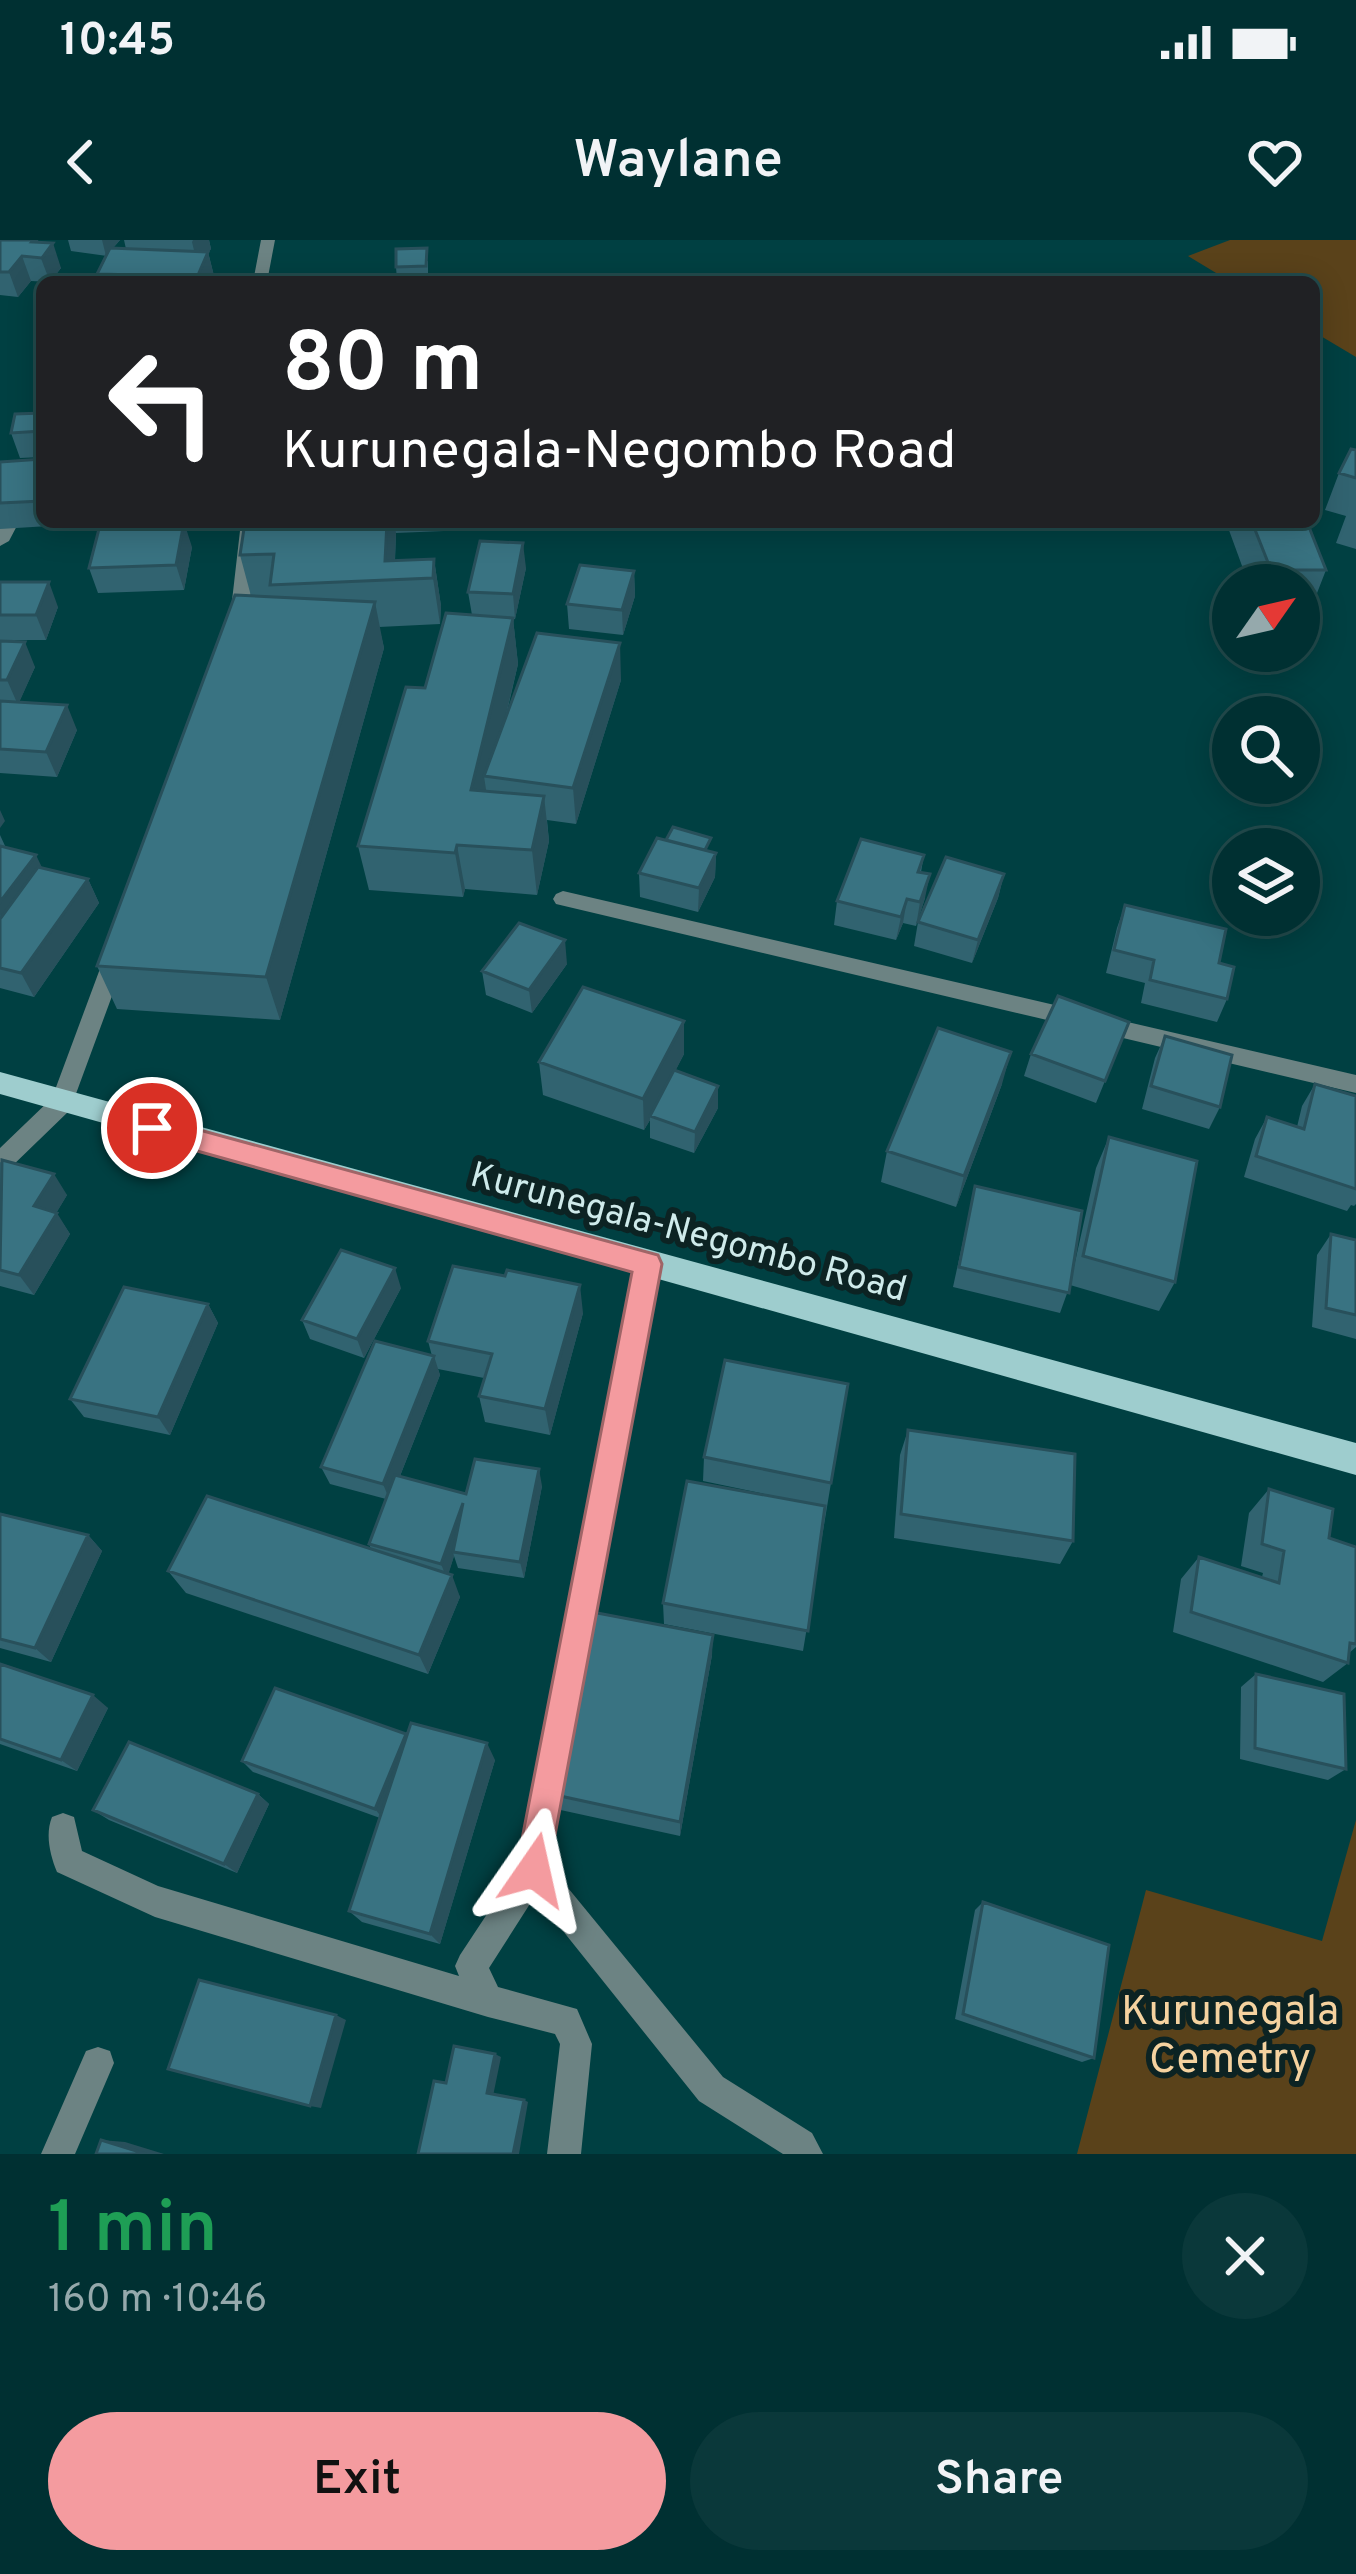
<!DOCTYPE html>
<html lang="en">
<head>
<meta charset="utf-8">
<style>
	:root { --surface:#003032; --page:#0a383a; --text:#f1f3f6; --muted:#95a9ac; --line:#224b4d; --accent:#f49b9f }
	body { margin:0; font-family:Overpass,sans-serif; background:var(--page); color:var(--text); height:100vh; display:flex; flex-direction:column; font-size:45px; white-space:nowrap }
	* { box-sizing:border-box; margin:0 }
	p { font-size:39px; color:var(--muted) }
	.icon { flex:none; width:66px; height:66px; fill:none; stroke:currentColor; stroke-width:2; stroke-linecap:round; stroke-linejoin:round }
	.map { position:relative; height:1914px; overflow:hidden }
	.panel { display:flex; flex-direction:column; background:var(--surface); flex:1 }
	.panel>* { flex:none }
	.banner { position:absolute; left:36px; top:36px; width:1284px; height:252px; border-radius:18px; box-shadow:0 6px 30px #0003,0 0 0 3px var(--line); background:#202124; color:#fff; overflow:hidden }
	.needle { width:78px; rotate:56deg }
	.buttons { position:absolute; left:1212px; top:324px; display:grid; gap:24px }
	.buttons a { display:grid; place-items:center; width:108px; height:108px; border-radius:50%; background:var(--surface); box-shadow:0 6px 30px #0003,0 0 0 3px var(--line); font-size:60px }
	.pin { position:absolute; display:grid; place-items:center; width:102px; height:102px; color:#fff; margin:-51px; border:6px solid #fff; border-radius:50%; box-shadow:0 3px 12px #0007 }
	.me { position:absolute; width:132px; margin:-66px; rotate:11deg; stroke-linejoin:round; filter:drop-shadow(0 0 9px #0008) }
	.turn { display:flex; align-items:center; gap:42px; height:252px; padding:0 48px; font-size:54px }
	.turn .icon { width:156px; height:156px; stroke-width:2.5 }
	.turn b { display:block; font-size:84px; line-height:102px }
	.round { display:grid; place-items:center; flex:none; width:126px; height:126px; border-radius:63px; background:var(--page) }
	.overview { display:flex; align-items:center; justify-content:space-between; height:204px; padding:0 48px }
	h1 { font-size:72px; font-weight:600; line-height:90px; color:#1e9e55 }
	.action { display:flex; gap:24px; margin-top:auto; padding:24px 48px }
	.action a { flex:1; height:138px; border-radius:72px; background:var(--accent); color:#111; font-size:48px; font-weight:600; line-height:138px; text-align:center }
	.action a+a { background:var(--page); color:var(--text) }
	.status { display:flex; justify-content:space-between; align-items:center; height:84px; padding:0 60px; background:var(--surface); direction:ltr }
	.status svg { height:33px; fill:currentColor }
	header { display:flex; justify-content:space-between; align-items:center; height:156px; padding:0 48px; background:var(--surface); font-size:54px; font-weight:600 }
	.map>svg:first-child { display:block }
	.green { fill:#5a421a }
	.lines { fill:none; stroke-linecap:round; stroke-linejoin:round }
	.minor { fill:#6c8383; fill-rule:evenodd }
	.primary { fill:#9ecdce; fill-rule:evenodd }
	.wall { fill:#316370 }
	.shaded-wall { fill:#28505b }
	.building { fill:#397382; stroke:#28505b; stroke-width:3 }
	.route { fill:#f49b9f; stroke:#9f6567; stroke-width:3 }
	.labels { text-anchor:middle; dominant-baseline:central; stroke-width:12; stroke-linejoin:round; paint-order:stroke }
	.street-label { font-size:36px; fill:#cfebeb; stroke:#0c2323 }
	.near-park-label { font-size:42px; fill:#f5d29f; stroke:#0c2323 }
</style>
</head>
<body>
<div class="status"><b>10:45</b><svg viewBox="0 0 49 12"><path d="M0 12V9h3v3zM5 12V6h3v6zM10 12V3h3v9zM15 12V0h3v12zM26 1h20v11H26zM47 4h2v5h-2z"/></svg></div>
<header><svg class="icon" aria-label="back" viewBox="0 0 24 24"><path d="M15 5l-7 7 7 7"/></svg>Waylane<svg class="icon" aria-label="heart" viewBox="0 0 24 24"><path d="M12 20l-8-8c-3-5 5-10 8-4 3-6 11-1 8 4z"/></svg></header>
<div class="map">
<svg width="1356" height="1914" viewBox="0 0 1356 1914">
	<rect width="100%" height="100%" fill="#004042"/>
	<path class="green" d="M1230 0H1356V117L1314 92V42H1231L1188 16Z
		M1356 1580V1914H1077L1146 1650 1322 1701Z"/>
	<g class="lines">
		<path class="minor" d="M261 0H275L267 42H253Z
			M42 217V238L9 301 0 306V285L34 222Z
			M241 282H259L247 387 238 393 229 387Z
			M563 651 1356 835V853L556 664 553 659 556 654Z
			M115 710 126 718 70 870 8 930 0 933V908L52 858 104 718Z
			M648 1013 657 1016 660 1024 550 1626 723 1837 812 1893 823 1914H783L699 1861 535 1656 489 1728 498 1747 577 1769 592 1804 581 1914H547L560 1804 555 1794 488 1777 155 1677 57 1632C50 1615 45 1594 52 1577L63 1573 74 1577 82 1611 158 1646 459 1736 455 1726 460 1715 520 1624 636 1024 639 1016Z
			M98 1807 110 1811 114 1823 75 1914H41L86 1811Z"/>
		<path class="primary" d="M0 832 1356 1203V1235L0 854Z"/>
	</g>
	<path class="wall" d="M0 0 39 2 61 28 50 42 31 41 18 57 0 55Z
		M68 0H120L113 8 126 9 124 0H213H209L211 9 208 12 214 36 212 42H94L99 40 97 34 107 16 71 11Z
		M428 21V38L397 40 396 27Z
		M42 173V217L20 218 11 193Z
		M1356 210V309L1336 303 1346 276 1325 270 1339 233Z
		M42 219V282H66L65 285 0 289V222Z
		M245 282H593V285L396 293 395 321 434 319 441 366 440 384 379 387 384 408 280 780 117 769 97 726 251 356 240 315Z
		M1226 282H1307L1326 330 1312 366H1299V345H1249Z
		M192 307 184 350 98 353 89 328Z
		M526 328 515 379H513L518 424 505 481 621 440 576 584 547 580 549 601 537 655 465 649 463 657 369 650 358 606 425 448 472 375 468 352Z
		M634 331 635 356 623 395 569 389 567 364Z
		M0 342 58 367 46 400H0Z
		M0 401 35 427 19 462 77 490 57 537 0 533Z
		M0 595 6 608 42 628 88 639 99 663 34 757 0 748Z
		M710 611 716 613 715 637 698 672 640 657 639 633Z
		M924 615 921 632 925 658 916 686 903 683 896 700 834 685 837 661Z
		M1004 634 998 658 972 723 914 706 918 682Z
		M1125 665 1219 723 1227 759 1217 782 1141 763 1145 743 1106 733 1117 688Z
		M567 724 532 773 486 755 482 731Z
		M684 781V814L675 831 718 846V868L694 913 650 898V880L644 890 543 855 539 822Z
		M1129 782 1096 863 1024 836 1031 814Z
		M1165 796 1220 867 1209 889 1142 869 1155 818Z
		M1002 844 956 967 881 942 887 911Z
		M1315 844 1356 856V964L1354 966 1351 965 1347 971 1244 937 1255 899 1267 877 1297 887 1302 866Z
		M1109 897 1175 1042 1159 1071 1070 1045 1060 1073 953 1047 975 946 1071 1040 1096 928Z
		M0 922 67 955 56 973 70 994 34 1055 0 1046Z
		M1331 994 1356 1000V1099L1312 1087 1317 1015Z
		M401 1048 364 1118 310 1099 302 1080Z
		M208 1064 218 1083 170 1195 84 1177 70 1159Z
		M583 1073 550 1195 485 1182 479 1156 484 1138 438 1129 440 1135 400 1236 466 1254 542 1246 524 1338 458 1328 454 1316 448 1334 460 1357 428 1434 186 1353 168 1331 371 1309 369 1304 386 1259 330 1244 321 1227 432 1116 428 1101Z
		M908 1190 1073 1301 1060 1324 894 1298 900 1215Z
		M704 1217 831 1243 803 1411 664 1384 663 1363 812 1264 703 1241Z
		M1269 1249 1329 1298 1356 1307V1407L1349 1413 1348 1423 1323 1442 1173 1392 1181 1339 1199 1317 1262 1337 1263 1333 1241 1326 1249 1273Z
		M0 1273 88 1295 102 1311 51 1422 0 1408Z
		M712 1415 680 1596 556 1569 551 1554Z
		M0 1424 108 1468 77 1531 0 1504Z
		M1256 1434 1346 1529 1328 1540 1240 1519 1241 1447Z
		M406 1494 495 1520 440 1704 362 1682 349 1671 380 1578 253 1532 242 1521Z
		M258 1554 269 1564 237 1633 109 1580 93 1570Z
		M983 1662 1094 1818 1082 1822 955 1779 975 1670Z"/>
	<path class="shaded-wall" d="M34 0H38L43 16 53 3 61 28 50 42Z
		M102 0H120L106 16Z
		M193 0H209L211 9 208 12 214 36 212 42H195L198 27 192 2Z
		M22 16 31 41 18 57 9 32Z
		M184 282 192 307 184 350 176 325Z
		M387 282H394L396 293 394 339 385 321Z
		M523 303 526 328 515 379 513 354Z
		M434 319 441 366 440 384 433 338Z
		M634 331 635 356 623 395 622 370Z
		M49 342 58 367 46 400 36 375Z
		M375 362 384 408 280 780 266 737Z
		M513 378 518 424 491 537 484 536 487 556 471 550Z
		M25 402 35 427 18 465 7 440Z
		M620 403 621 440 576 584 573 548Z
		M67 465 77 490 57 537 46 512Z
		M544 556 549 601 537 655 532 610Z
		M0 570 5 581 0 588Z
		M457 605 465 649 463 657 455 613Z
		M716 613 715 637 698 672 699 648Z
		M36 615 48 640 9 691 0 675V662Z
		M930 634 925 658 916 686 920 662Z
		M1004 634 998 658 972 723 978 700Z
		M88 639 99 663 34 757 21 733Z
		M907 659 903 683 896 700 901 677Z
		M565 700 567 724 532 773 529 750Z
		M684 781V814L652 877 650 876V880L644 890 643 859Z
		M1011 812 1002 844 956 967 964 936Z
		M718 846V868L694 913 695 892Z
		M54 934 67 955 48 987 34 966Z
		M57 973 70 994 34 1055 19 1035Z
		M395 1028 401 1048 364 1118 357 1099Z
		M580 1045 583 1073 550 1195 545 1169Z
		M208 1064 218 1083 170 1195 158 1177Z
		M434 1116 440 1135 390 1261 383 1244Z
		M539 1229 542 1246 524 1338 520 1322Z
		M463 1263 453 1312 454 1316 447 1339 441 1324Z
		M88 1295 102 1311 51 1422 35 1408Z
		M452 1335 460 1357 428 1434 419 1415Z
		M713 1395 712 1415 680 1596V1582Z
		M93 1455 108 1468 77 1531 61 1520Z
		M406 1494 413 1506 383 1579 375 1569Z
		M487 1503 495 1520 440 1704 430 1694Z
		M258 1554 269 1564 237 1633 224 1624Z
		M336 1775 346 1780 321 1868 310 1866Z
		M495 1814 501 1817 493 1856 487 1853Z
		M524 1860 528 1862 519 1914H513Z
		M101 1900 125 1902 164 1914H146Z"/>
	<path class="building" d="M0 0H34L32 2 53 3 42 18 22 16 9 32H0Z
		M110 8 208 12 195 42 136 40 138 35 97 34Z
		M427 8 426 26 396 27V9Z
		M42 173V191L11 193 15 174Z
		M1351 209 1356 210V238L1339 233Z
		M42 219V261L0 263V222Z
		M184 282 176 325 89 328 100 285Z
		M245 282H387L385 321 434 319 433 338 270 345 274 314 240 315Z
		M1252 282H1307L1326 330H1271Z
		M480 301 523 303 513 354 468 352Z
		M580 325 634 331 622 370 567 364Z
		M0 342H49L36 375H0Z
		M235 355 375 362 266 737 97 726Z
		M446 373 513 378 471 550 544 556 532 610 457 605 455 613 358 606 406 447 425 448Z
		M537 393 620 403 573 548 484 536Z
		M0 401 25 402 7 440H0Z
		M0 461 67 465 46 512 0 509Z
		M673 587 711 598 705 610 666 600Z
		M657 598 716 613 699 648 639 633Z
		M861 599 924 615 918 632 930 634 920 662 907 659 901 677 837 661Z
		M0 606 36 615 0 662Z
		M946 617 1004 634 978 700 918 682Z
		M38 627 88 639 21 733 0 728V679Z
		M1125 665 1226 689 1219 723 1234 727 1227 759 1150 740 1154 720 1114 710Z
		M519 683 565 700 529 750 482 731Z
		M583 747 684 781 643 859 539 822Z
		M1058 756 1129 782 1105 841 1031 814Z
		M938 788 1011 812 964 936 887 911Z
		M1165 796 1232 815 1220 867 1151 846Z
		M674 830 718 846 695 892 650 876Z
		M1315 844 1356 856V949L1256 916 1267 877 1304 889Z
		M1109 897 1197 921 1175 1042 1083 1016Z
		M2 920 54 934 34 966 57 973 19 1035 0 1030Z
		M975 946 1082 971 1069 1053 959 1027Z
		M1331 994 1356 1000V1075L1326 1068Z
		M341 1010 395 1028 357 1099 302 1080Z
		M453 1026 505 1036 507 1030 580 1045 545 1169 479 1156 492 1114 428 1101Z
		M124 1047 208 1064 158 1177 70 1159Z
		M375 1101 434 1116 383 1244 321 1227Z
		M725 1120 848 1144 831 1243 704 1217Z
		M908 1190 1075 1214 1073 1301 901 1274Z
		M475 1219 539 1229 520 1322 453 1312 463 1263 441 1324 369 1304 395 1235 466 1254Z
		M687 1241 825 1266 808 1391 663 1363Z
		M1269 1249 1333 1269 1329 1298 1356 1307V1404L1350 1403 1348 1423 1191 1372 1199 1317 1279 1343 1284 1311 1262 1304Z
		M207 1256 452 1335 419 1415 168 1331Z
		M0 1274 88 1295 35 1408 0 1399Z
		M592 1372 713 1395 680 1582 551 1554Z
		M0 1424 93 1455 61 1520 0 1499Z
		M1256 1434 1344 1454 1346 1529 1255 1508Z
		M275 1448 406 1494 375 1569 242 1521Z
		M411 1483 487 1503 430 1694 349 1671Z
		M129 1502 258 1554 224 1624 93 1570Z
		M983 1662 1109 1705 1094 1818 963 1774Z
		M199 1740 336 1775 310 1866 168 1829Z
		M454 1806 495 1814 487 1853 524 1860 513 1914H418L434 1841 446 1843Z
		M101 1900 146 1914H96Z"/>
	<path class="route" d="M152 877 658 1015 662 1024 546 1643 534 1648 522 1643 516 1630 632 1032 143 896 139 888Z"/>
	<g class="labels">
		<g class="street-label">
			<text transform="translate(688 994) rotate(15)">Kurunegala-Negombo Road</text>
		</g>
		<g class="near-park-label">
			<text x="1230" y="1773">Kurunegala<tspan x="1230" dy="48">Cemetry</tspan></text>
		</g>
	</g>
</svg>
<div class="buttons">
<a><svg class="needle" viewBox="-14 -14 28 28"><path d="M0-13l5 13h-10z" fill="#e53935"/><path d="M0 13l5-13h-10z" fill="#95a9ac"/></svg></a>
<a><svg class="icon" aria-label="search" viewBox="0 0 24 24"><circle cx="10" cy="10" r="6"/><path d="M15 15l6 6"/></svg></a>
<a><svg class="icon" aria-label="layers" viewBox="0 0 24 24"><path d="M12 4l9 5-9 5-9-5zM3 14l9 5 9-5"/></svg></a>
</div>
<div class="pin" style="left:152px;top:888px;background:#d93025"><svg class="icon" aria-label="arrive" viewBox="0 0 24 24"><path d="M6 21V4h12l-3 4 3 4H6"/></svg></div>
<svg class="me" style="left:534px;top:1630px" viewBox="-20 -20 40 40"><path d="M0-17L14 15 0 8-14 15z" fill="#f49b9f" stroke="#fff" stroke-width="4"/></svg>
<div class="banner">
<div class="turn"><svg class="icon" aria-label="left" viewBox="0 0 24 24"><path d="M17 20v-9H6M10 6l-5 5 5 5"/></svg><div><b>80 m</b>Kurunegala-Negombo Road</div></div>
</div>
</div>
<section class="panel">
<div class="overview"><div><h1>1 min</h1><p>160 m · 10:46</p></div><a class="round"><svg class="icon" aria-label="close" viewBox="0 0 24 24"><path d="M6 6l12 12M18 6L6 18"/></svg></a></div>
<div class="action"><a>Exit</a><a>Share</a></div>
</section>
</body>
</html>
